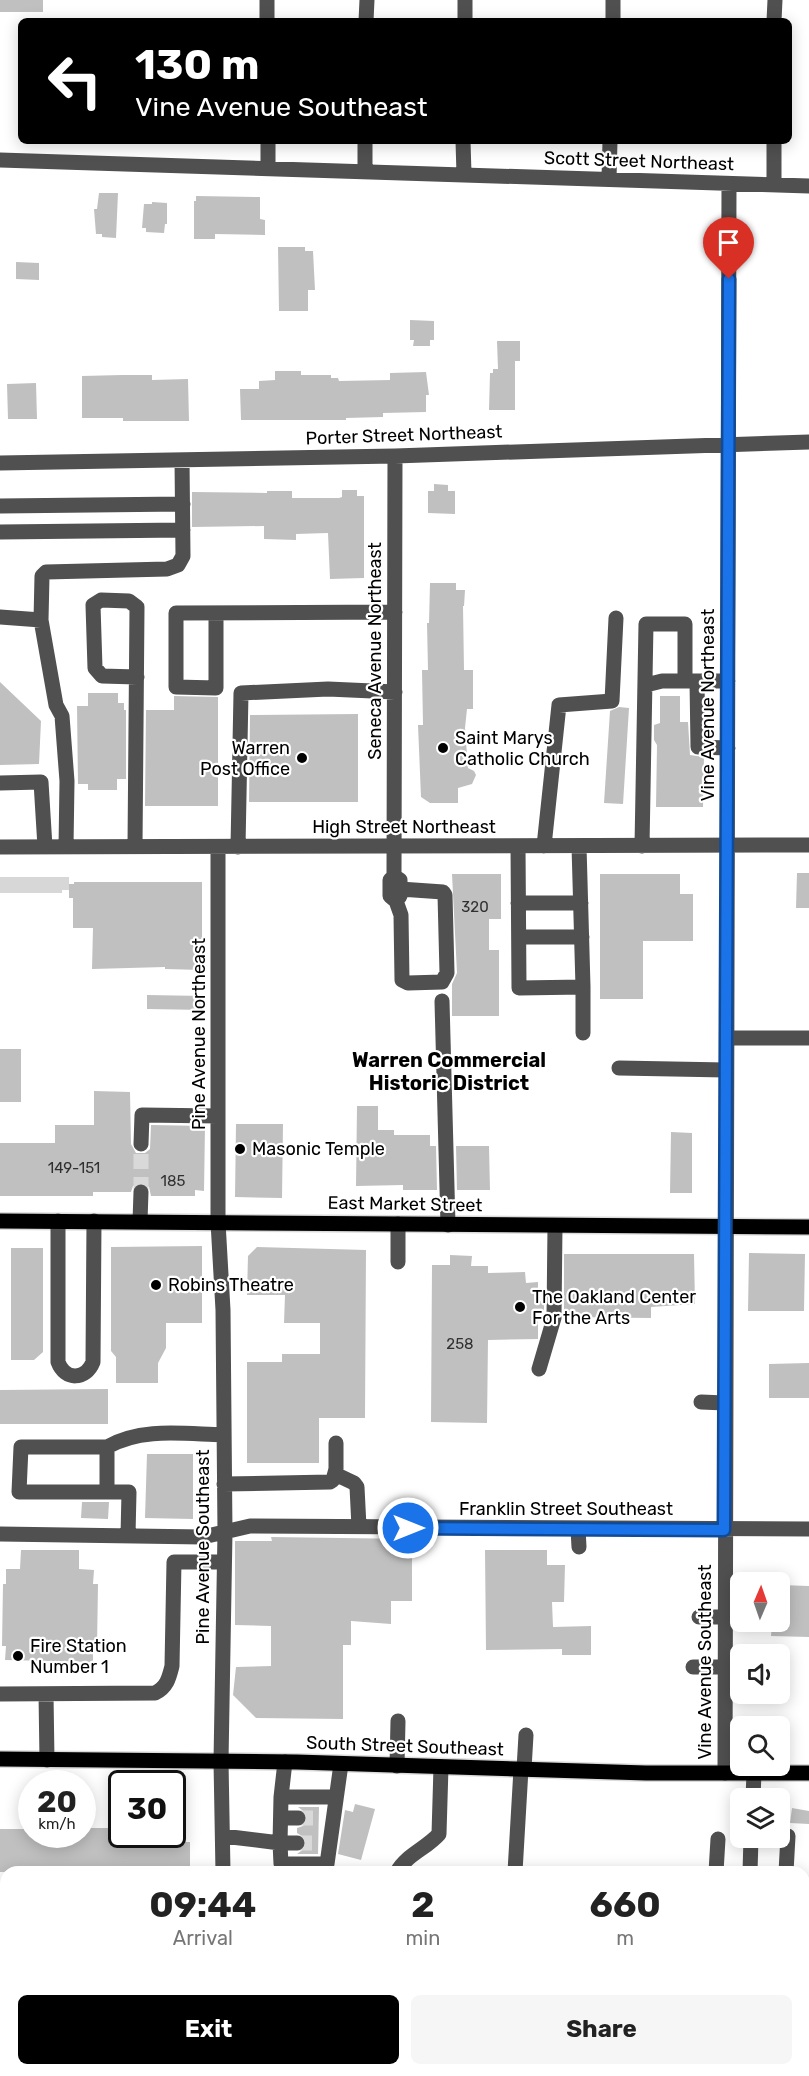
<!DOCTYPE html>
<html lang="en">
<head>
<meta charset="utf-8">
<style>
	:root { --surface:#fff; --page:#f6f6f6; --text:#222; --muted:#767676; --accent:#000 }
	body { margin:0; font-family:Rubik,sans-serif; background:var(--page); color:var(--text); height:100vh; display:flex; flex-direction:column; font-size:22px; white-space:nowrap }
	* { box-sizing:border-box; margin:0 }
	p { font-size:20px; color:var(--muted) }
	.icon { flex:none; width:33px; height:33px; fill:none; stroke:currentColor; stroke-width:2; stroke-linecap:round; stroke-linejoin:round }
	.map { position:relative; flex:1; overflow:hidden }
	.panel { position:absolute; left:0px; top:1866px; width:810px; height:210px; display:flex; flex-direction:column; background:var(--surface); border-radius:18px 18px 0 0; box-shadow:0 3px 15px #0003 }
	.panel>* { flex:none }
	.guide { position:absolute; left:18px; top:18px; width:774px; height:126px; border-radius:9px; box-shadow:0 3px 15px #0003; background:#000; color:#fff; overflow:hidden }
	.needle { width:39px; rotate:2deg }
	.buttons { position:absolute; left:730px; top:1572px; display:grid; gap:12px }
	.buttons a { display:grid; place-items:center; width:60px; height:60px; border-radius:9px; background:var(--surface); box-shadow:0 3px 15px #0003; font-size:30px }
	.speed { position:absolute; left:18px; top:1770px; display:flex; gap:12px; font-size:30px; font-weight:700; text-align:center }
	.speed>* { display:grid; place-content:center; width:78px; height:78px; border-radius:50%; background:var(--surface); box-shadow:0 3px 15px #0003; line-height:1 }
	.speed small { font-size:15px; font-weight:400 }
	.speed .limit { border:3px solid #111; border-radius:9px; background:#fff; color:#111 }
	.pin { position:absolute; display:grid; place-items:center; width:51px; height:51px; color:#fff; margin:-62px -26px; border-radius:50% 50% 50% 0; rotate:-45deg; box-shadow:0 0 6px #0007 }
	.pin .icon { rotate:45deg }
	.me { position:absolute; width:66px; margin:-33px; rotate:90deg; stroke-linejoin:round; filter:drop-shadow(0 0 4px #0008) }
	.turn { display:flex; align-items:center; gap:21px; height:126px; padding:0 18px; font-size:27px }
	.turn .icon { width:78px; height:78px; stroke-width:2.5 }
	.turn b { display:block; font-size:42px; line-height:51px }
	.eta { display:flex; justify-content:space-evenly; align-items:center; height:102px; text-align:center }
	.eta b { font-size:36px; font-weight:700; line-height:42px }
	.cta { display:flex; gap:12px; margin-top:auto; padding:12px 18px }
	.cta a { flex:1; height:69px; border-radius:9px; background:var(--accent); color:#fff; font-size:24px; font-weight:700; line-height:69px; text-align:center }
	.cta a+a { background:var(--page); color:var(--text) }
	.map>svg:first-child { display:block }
	.green { fill:#d7d7d7 }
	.building { fill:#c0c0c0 }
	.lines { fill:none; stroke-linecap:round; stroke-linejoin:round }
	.minor-tunnel { stroke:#d9d9d9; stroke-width:15; stroke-dasharray:15 8; stroke-linecap:butt }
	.major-casing { stroke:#dbdbdb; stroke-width:18 }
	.minor { stroke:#505050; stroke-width:15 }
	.major { stroke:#000; stroke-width:15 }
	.route-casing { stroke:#114b97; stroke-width:15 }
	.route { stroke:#1a73e8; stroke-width:10 }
	.poi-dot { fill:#000; stroke:#fff; stroke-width:2 }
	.labels { text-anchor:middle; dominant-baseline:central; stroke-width:4.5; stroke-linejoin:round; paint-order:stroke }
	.number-label { font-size:15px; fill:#303030 }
	.street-label { font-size:18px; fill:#000; stroke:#fff }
	.poi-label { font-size:18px; fill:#000; stroke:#fff; text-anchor:start }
	.neighbourhood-label { font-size:20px; font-weight:bold; fill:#000; stroke:#fff }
</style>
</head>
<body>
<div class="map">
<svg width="809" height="2076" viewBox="0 0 809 2076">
	<rect width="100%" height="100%" fill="#fff"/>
	<path class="green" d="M0 877H69V890H62V893H0Z"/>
	<path class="building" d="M0 0H43V12H0Z
		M99 193H118L116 238 102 237V234H96L94 209H97Z
		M196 196 260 197V219L265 220V235L215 234V239H194V201H196Z
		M152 202 167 203V224H165L164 233 146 232V228H142L144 204H152Z
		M278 247H305V251H313L315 290H308V311H279Z
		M16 262 39 263V280L16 279Z
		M410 320 434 321V340H430V346H413L414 340H410Z
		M497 341H520V361H515V410H489L490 373H493V369H498Z
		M275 371H301V375H331V378H338L339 381 390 380V373L426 372 429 395H426V412L383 413V417L346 418V420H241L240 389H259V381L275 380Z
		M122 375H152V380L188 379 189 421H123V418H82V376Z
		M36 383 37 419H8L7 384Z
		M434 484 448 485V491H455V514L428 513V491H434Z
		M342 490H357V496H364V578L330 579 328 533 296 534V540L264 539V526L192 527V492L267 493V491H292V498H339L342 497Z
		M430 583H456V590H465L464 606H463L464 670H473V709H467L465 728 468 768 474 771 476 775 472 784 458 788V803H430L421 797 418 725H423L422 670H428L427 623H429Z
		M0 682 41 721 39 764 0 765Z
		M88 693H118V703H124V710H126V779H117V790H88V784H78L77 706H88Z
		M174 696 218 697V806H145L146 710H174Z
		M660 696H680V722H688L690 755 704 757 703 807H656L657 745 654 740V725L660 723Z
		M619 707 629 708 623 804 604 803 610 711Z
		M358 714V802H249L250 715Z
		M797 873H809V908H796Z
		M452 874H501V919H489V950H499V1016H452V984L457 973Z
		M600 874H680V894H693V941H643V999H600Z
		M74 882H202V970L165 969V967L92 969 93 928H73V898H69V884H74Z
		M147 995 204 996V1010L147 1009Z
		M0 1049H21V1102H0Z
		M94 1091 130 1092 131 1144 136 1153H145L150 1149 151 1125 205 1126 204 1191 195 1190V1196H151L149 1187 141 1182 133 1186 131 1192H93V1196H0V1143H55V1125H94Z
		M357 1106H378V1130H394V1135H430V1146H436L437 1190H403V1185L356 1186Z
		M236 1124H283L282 1198 235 1197Z
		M671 1132 692 1133V1193H670Z
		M456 1146H489L490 1190H457Z
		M202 1246V1323H166V1348L158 1363V1383H116V1357L111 1351V1247Z
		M257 1247 366 1250 365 1418H319V1463H247V1362H282V1354H320V1323H284L285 1295H247L248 1256Z
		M11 1248H43V1352L34 1360H11Z
		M749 1253 805 1254 804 1311H748Z
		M564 1254H694L695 1304 651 1307V1318L564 1317Z
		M450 1255 472 1256 471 1266H488V1273L525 1272 526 1283 538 1282V1300L544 1303V1310L538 1314V1339L488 1340 487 1423 431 1422 432 1265H450Z
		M809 1363V1398H769V1364Z
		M108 1389V1424H0V1390Z
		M147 1454H193V1519L145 1518Z
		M82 1502H109L108 1519 81 1518Z
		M271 1537 412 1539V1601H391V1624L351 1621V1645H343V1719L256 1718 233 1695 236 1667 271 1666V1626L235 1625V1541H272Z
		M21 1550H79V1569L94 1570 93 1584H98L97 1647H93V1662L5 1660 6 1646H2L3 1584H6V1569H20Z
		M485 1550H547V1565H565L564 1602H552L553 1627 591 1626V1655H562V1649L486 1650Z
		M780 1585 809 1586V1637L771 1636 772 1622H780Z
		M355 1804 375 1809 361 1860 338 1854 345 1810 353 1812Z
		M298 1807H319L318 1854H297L305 1848 307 1844 305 1838 297 1833V1828L303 1826 308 1819 306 1813Z
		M792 1808 809 1811V1824L790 1823Z
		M82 1828H110V1842H190V1872H0V1829H32V1834H82Z"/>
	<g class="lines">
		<path class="minor-tunnel" d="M141 1192V1144
			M298 1818H319
			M297 1843H319"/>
		<g class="major-casing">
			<path id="major" d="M0 1221 809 1227
				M0 1759 297 1762 646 1773H809"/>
		</g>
		<path class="minor" d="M267 0V21
			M366 21 367 0
			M465 21V0
			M613 21V0
			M774 21 775 0
			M268 141V167
			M365 141V171
			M463 141 464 174
			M0 160 809 186
			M609 179 610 141
			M774 185V141
			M0 463 395 456 809 442
			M0 506 183 504
			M0 532 183 530
			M216 613V688L176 687V613L395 612
			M0 617 41 620
			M697 681 698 747 728 748
			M646 685 662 681H728
			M0 783 41 782 45 847
			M518 846 519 988 583 987 579 846
			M544 846 559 705 612 701 616 618
			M642 846 646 624H685V681
			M0 847 809 845
			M66 847 67 781 62 716 56 705 41 620 42 576 46 572 167 569 178 565 183 556 182 460
			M135 847 137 607 129 601 101 600 93 605 95 668 102 676 137 677
			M218 847V1222L223 1310 225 1532 221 1761 223 1872
			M238 847 241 693 328 689 395 692
			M394 876 400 880V896L396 901 390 896V880L394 876 395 456
			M396 901 401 915 402 980 408 983 442 982 447 973 445 895 443 892 400 889
			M518 903H581
			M519 937H582
			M442 1001 448 1225
			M583 1033V987
			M727 1038H809
			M619 1068 726 1070
			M141 1144 142 1115 218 1116
			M58 1221V1362C65 1381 86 1380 93 1362L94 1221
			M140 1221 141 1192
			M398 1262V1224
			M539 1369 554 1318 555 1226
			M701 1402 725 1403
			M21 1447H107V1492H19Z
			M107 1447C142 1427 184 1434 223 1435
			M335 1474 354 1483 357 1487 359 1527
			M224 1484 330 1482 333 1480 336 1469V1443
			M107 1492H129L128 1536
			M578 1529 579 1547
			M0 1534 203 1537 250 1526 809 1529
			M699 1617H725
			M693 1667H725
			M0 1694 155 1693C167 1687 169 1678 172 1666L174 1562H224
			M46 1694 47 1760
			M285 1762 281 1797 280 1843H297
			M397 1766 398 1721
			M524 1769 526 1735
			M725 1773 729 184
			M281 1797H336
			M753 1798 754 1773
			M281 1818H298
			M223 1836 280 1843 281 1864H327L341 1764
			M397 1872C406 1855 427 1848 439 1834L441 1767
			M515 1872 521 1769
			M716 1872 718 1839
			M750 1872 751 1838
			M786 1872 788 1836
			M0 1987 6 1988
			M376 2070 390 2076
			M223 2076V2070
			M465 2076 467 2070"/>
		<use href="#major" class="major"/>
	</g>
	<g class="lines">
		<g class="route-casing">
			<path id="route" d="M408 1528 724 1530 729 279"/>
		</g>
		<use href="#route" class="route"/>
	</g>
	<g class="poi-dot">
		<circle cx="443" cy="748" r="6"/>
		<circle cx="302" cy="758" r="6"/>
		<circle cx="240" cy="1149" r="6"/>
		<circle cx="156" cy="1285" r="6"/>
		<circle cx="520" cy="1307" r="6"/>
		<circle cx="18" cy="1656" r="6"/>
	</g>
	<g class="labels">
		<g class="number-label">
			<text x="475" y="907">320</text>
			<text x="74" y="1168">149-151</text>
			<text x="173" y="1181">185</text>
			<text x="460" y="1344">258</text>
		</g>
		<g class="street-label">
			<text transform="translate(639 161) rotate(2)">Scott Street Northeast</text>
			<text transform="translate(404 435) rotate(-2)">Porter Street Northeast</text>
			<text transform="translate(375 651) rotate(-90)">Seneca Avenue Northeast</text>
			<text transform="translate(708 705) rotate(-90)">Vine Avenue Northeast</text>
			<text x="404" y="827">High Street Northeast</text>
			<text transform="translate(199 1034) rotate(-90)">Pine Avenue Northeast</text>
			<text transform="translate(405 1204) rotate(1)">East Market Street</text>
			<text x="566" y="1509">Franklin Street Southeast</text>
			<text transform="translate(203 1547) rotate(-90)">Pine Avenue Southeast</text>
			<text transform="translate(705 1662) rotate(-90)">Vine Avenue Southeast</text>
			<text transform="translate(405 1746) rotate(2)">South Street Southeast</text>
		</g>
		<g class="poi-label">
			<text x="455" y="738">Saint Marys<tspan x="455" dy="21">Catholic Church</tspan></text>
			<text x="290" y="748" text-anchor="end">Warren<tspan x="290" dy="21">Post Office</tspan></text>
			<text x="252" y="1149">Masonic Temple</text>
			<text x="168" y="1285">Robins Theatre</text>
			<text x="532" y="1297">The Oakland Center<tspan x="532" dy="21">For the Arts</tspan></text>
			<text x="30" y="1646">Fire Station<tspan x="30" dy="21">Number 1</tspan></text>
		</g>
		<g class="neighbourhood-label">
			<text x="449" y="1060">Warren Commercial<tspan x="449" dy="23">Historic District</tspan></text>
		</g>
	</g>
</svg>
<div class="buttons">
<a><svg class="needle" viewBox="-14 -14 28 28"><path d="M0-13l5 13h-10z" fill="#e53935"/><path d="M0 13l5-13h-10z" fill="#767676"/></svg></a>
<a><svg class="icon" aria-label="sound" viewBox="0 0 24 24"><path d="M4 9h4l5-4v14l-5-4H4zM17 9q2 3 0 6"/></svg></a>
<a><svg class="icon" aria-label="search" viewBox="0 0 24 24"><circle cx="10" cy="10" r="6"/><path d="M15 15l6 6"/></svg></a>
<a><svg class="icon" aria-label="layers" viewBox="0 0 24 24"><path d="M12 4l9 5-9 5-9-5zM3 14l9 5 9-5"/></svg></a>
</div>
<div class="speed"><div>20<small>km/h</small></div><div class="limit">30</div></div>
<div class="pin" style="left:729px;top:279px;background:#d93025"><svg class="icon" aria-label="arrive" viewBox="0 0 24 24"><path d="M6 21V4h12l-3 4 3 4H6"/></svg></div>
<svg class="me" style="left:408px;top:1528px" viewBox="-20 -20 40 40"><circle r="17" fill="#1a73e8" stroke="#fff" stroke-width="3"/><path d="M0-11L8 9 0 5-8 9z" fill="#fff"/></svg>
<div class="guide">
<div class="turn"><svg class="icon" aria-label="left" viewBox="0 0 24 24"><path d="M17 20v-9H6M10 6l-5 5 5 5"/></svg><div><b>130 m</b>Vine Avenue Southeast</div></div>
</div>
<section class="panel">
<div class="eta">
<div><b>09:44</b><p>Arrival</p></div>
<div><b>2</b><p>min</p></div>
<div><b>660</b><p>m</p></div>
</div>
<div class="cta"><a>Exit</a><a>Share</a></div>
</section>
</div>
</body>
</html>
